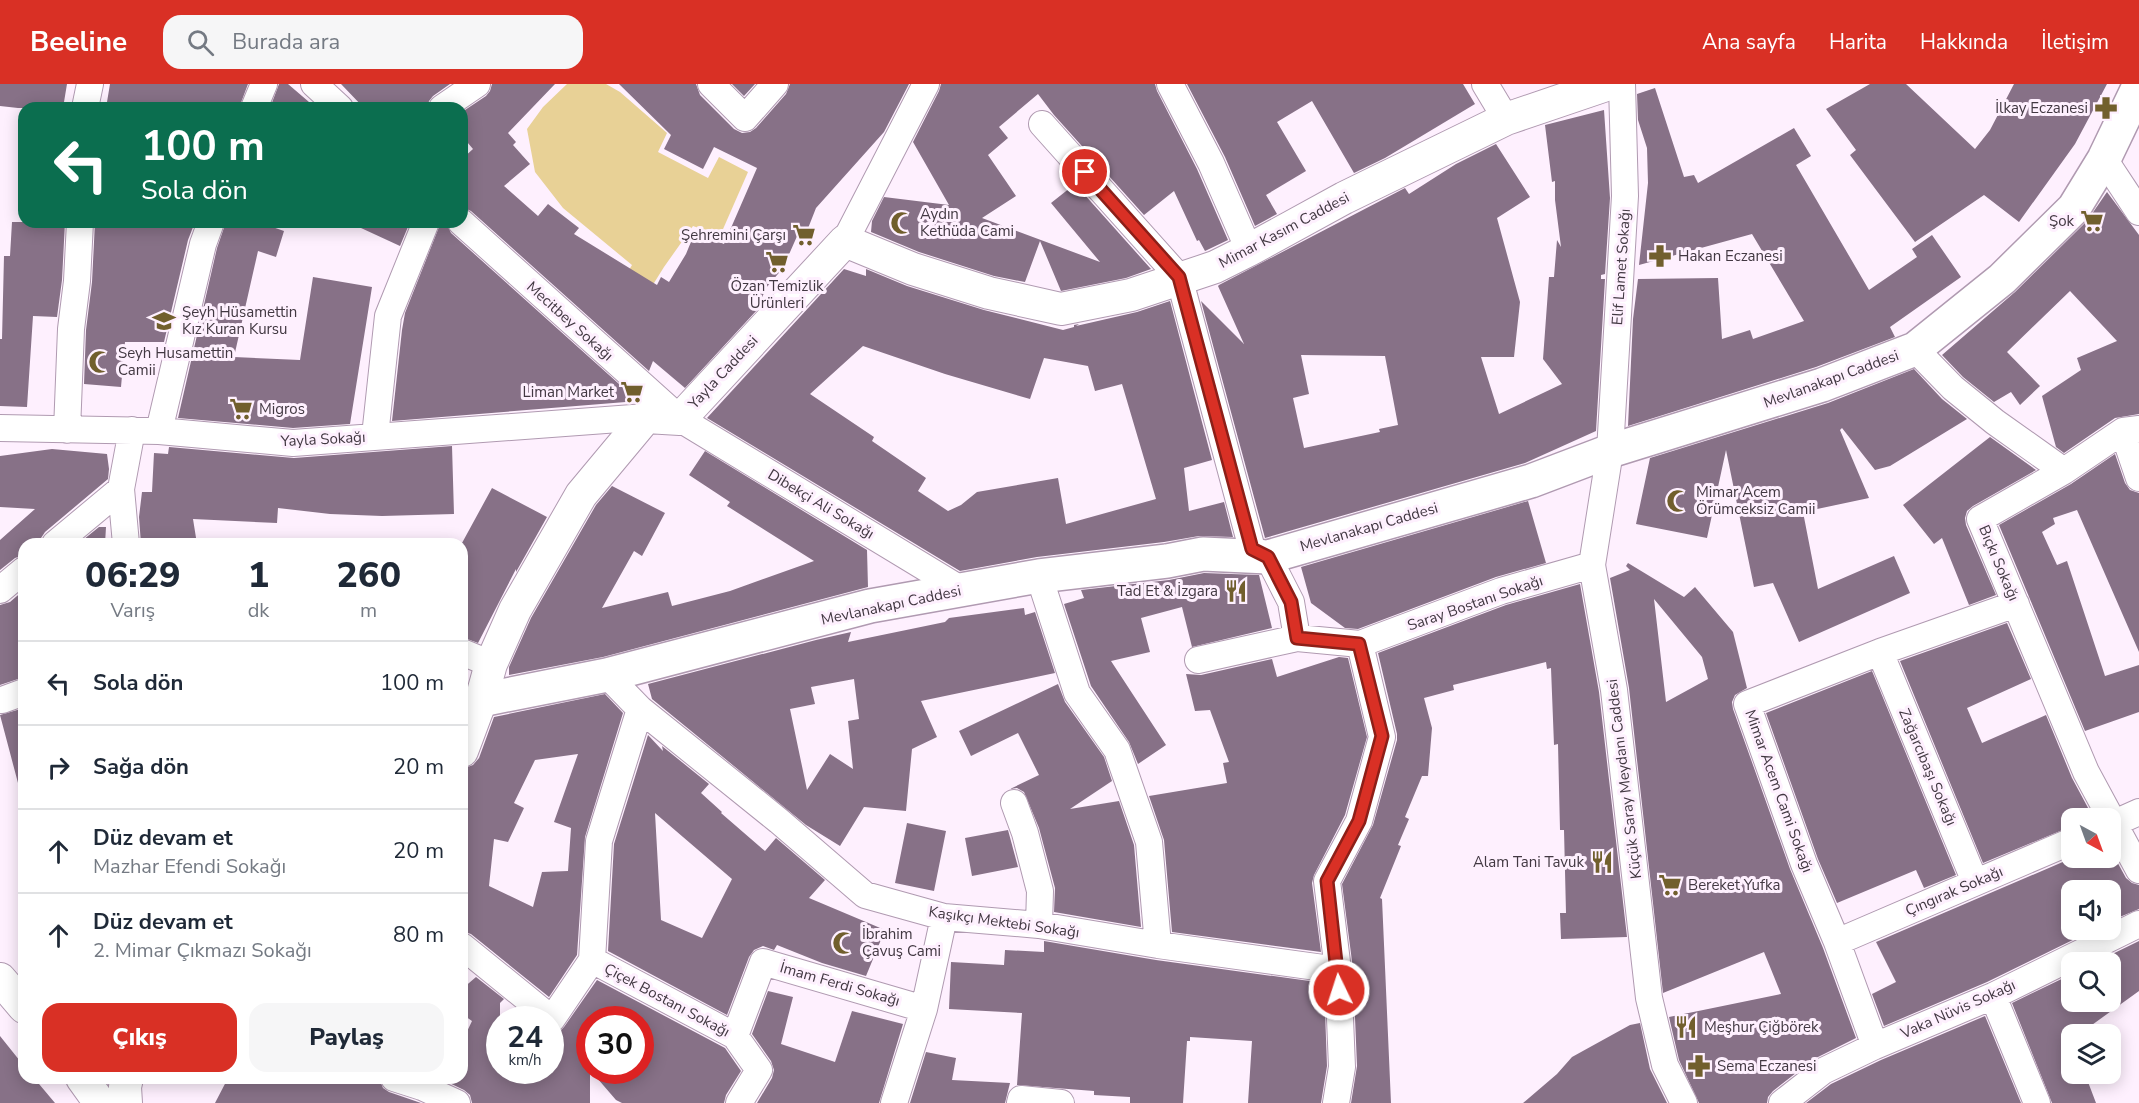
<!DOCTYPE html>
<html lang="tr">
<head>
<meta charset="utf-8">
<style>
	:root { --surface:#fff; --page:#f6f6f7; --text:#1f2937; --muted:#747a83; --line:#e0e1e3; --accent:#d93025 }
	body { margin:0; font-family:"Nunito Sans",sans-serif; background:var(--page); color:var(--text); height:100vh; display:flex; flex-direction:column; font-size:22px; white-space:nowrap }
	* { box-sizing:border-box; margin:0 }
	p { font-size:20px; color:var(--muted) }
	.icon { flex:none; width:33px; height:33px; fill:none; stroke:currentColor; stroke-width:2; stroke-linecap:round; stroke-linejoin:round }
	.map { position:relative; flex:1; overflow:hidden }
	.side { position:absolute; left:18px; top:454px; width:450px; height:546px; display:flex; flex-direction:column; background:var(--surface); border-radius:18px; box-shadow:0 3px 15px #0003 }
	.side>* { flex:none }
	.hud { position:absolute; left:18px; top:18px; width:450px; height:126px; border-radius:18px; box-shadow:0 3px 15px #0003; background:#0b6e4f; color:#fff; overflow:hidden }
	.needle { width:39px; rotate:139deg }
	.buttons { position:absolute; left:2061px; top:724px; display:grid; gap:12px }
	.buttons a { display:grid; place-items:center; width:60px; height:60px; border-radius:12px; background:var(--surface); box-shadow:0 3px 15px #0003; font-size:30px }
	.speed { position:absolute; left:486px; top:922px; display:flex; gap:12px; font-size:30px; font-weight:700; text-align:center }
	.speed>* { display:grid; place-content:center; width:78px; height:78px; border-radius:50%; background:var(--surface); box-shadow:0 3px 15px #0003; line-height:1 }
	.speed small { font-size:15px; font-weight:400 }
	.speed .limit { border:9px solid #d22; background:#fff; color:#111 }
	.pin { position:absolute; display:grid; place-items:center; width:51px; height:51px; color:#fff; margin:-26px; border:3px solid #fff; border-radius:50%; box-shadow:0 2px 6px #0007 }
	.me { position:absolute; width:66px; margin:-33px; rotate:356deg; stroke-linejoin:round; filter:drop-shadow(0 0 4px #0008) }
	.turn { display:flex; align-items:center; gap:21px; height:126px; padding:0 24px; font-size:27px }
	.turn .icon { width:78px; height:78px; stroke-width:2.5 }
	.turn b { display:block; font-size:42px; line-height:51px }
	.eta { display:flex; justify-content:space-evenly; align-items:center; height:102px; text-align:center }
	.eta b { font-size:36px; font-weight:800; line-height:42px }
	.action { display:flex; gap:12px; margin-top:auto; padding:12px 24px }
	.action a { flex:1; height:69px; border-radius:18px; background:var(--accent); color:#fff; font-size:24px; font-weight:800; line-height:69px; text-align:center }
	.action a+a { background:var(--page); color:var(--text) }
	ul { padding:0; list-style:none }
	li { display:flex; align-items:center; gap:18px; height:84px; padding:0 24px; border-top:2px solid var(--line) }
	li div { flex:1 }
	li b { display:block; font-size:22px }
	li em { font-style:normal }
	header { display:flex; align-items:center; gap:36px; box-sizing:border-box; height:84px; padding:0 30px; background:var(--accent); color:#fff }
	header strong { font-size:28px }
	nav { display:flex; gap:33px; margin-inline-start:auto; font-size:21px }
	.search { width:420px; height:54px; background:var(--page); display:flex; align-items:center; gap:15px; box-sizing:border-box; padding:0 21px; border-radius:18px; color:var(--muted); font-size:22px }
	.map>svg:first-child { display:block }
	.green { fill:#e8d196 }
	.building { fill:#877187; fill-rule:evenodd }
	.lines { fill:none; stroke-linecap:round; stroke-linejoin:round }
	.minor-casing { stroke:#b09ab1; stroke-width:28 }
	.tertiary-casing { stroke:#b09ab1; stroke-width:34 }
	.secondary-casing { stroke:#b09ab1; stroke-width:36 }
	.minor { stroke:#fff; stroke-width:26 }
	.tertiary { stroke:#fff; stroke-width:32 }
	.secondary { stroke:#fff; stroke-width:33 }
	.route-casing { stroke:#8d1f18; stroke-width:15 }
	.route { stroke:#d93025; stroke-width:10 }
	.labels { text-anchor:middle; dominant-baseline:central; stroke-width:6; stroke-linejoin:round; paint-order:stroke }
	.poi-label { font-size:15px; fill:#423842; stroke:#fef0fe; text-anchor:start }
	.street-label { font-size:15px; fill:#423842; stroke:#fef0fe }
</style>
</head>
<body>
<header>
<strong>Beeline</strong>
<div class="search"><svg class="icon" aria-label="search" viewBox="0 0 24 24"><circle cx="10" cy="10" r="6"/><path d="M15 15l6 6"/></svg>Burada ara</div>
<nav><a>Ana sayfa</a><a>Harita</a><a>Hakkında</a><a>İletişim</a></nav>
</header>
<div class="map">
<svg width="2139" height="1019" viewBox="0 0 2139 1019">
	<rect width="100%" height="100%" fill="#fef0fe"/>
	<path class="green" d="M567 0H606L620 8 667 49 658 68 708 94 719 73 748 88 720 152 693 142 664 183 639 223 613 214 632 181 563 124 535 88 527 45 543 23Z"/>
	<path class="building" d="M0 0H67L63 24H18L0 22Z
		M110 0H248L239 24H106Z
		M279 0H288L316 24H270Z
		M341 0H450L433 12 429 17 427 24H364Z
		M492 0H555L508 49 516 58 513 61 530 80 504 102 538 132 548 120 579 144 574 150 657 201 661 193 669 198 686 170 695 148 724 160 757 84 714 63 703 85 664 65 671 51 619 0H696L700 11 734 45 742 49 750 48 756 44 786 10 790 0H909L884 48 816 124 805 152 798 150 783 184 766 204 757 226 685 304 653 277 649 287 471 127 462 123V75L473 65 462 52V28L486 12 490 7Z
		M732 0H755L744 12Z
		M941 0H1155L1157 7 1197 85 1228 156 1205 167 1199 156 1197 157 1174 107 1144 131 1054 31 1038 10 999 43 1008 54 988 71 1016 112 982 134 1100 178 1051 119 1075 100 1151 185 1126 194 1061 207 1040 157 1025 198 994 192 919 168 871 148 872 137 884 113 949 121 913 58 939 7Z
		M1187 0H1463L1475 20 1385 74 1354 89 1312 17 1277 38 1306 87 1266 111 1277 130 1255 142 1225 73Z
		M1870 0H1906L1975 65 1990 46 2014 0H2107L2075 60 2019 138 1984 111 1915 158 1850 71 1856 66 1826 25Z
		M1655 4 1684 93 1694 91 1698 99 1794 44 1811 72 1796 81 1869 206 1917 173 1912 165 1932 151 1961 193 1890 243 1895 253 1816 283 1628 342 1633 235 1638 195 1718 194 1722 255 1750 246 1753 255 1804 237 1752 150 1639 181 1648 99 1647 64 1638 36 1637 10Z
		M1604 26 1610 114 1605 190 1601 191V195H1605L1596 347 1525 379 1265 454 1201 217 1244 260 1218 202 1219 201 1405 104 1409 110 1456 80 1496 60 1530 113 1497 134 1520 218 1514 273H1481L1499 330 1562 300 1543 275 1549 193H1554L1557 156 1561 163 1555 116V97L1552 98 1545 41ZM1301 271 1385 272 1398 341 1379 345 1380 348 1304 364 1293 314 1309 310Z
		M2107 108 2139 151V330L2115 334 2064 369 2056 363 2042 312 2081 286 2077 274 2117 257 2070 207 2007 268 2040 302 2020 321 2011 308 1994 318 1963 293 1942 271 2015 208 2087 137Z
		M12 138H65L62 196 57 233 33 232 27 323 0 322V255H2L4 172H10Z
		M95 138H195L188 156 164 258H125L121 303 84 300 86 246 92 198Z
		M226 138H258L284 147 276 173 258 167 234 273 300 276 313 193 372 203 350 340 293 344 178 334 217 164Z
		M348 138H410L400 162Z
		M441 138H446L451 149 638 317 392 337 402 246 405 229Z
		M844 185 866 192V185L907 202 984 226 1063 246 1074 243V241L1079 240 1076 242 1137 228 1170 217 1212 376 1184 384 1189 427 1224 418 1233 453 1199 452 1164 458 1037 473 960 487 707 334ZM863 262 945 290 1030 315 1044 274 1088 282 1095 307 1122 300 1156 415 1066 440 1058 394 977 408 961 421 948 427 918 407 926 394 872 357 874 353 810 310Z
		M1914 285 1942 315 1967 335 1890 382 1875 386 1842 344 1840 346 1869 414 1803 428 1818 505 1894 472 1910 509 1799 558 1773 499 1754 503 1726 366 1707 454 1636 440 1650 374 1828 319Z
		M1990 353 2036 386 1973 422 1967 427 1965 434 1966 441 1996 511 1969 521 1942 454 1934 460 1903 421Z
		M452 362 454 430 382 432 330 430 278 424 277 439 193 435 197 460H141L139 433 142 408H152L154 369 168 370 169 363 294 374Z
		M52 365 107 370 109 385 108 395 45 448 41 454 40 460H24V471L15 474 0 486V456L35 425 0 423V372Z
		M705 367 867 466 868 503 603 573 509 591V583L531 534 596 421 612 402 665 429 642 472 634 467 602 524 668 508 672 522 730 507 814 477 727 422 730 418 689 391Z
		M2115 370 2125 399 2130 406 2139 409V568L2077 426 2053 434 2055 440 2042 448 2057 481 2067 477 2105 592 2139 581V628L2085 647 1999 441 2071 400Z
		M492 404 547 433 516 488V485L478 559 462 553V459Z
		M1528 417 1546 479 1496 493 1358 545 1345 544 1311 519 1301 483Z
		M99 443H106L105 460H78Z
		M1628 479 1684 513 1695 503 1733 548 1747 604 1735 611 1732 618 1733 625 1790 785 1823 864 1856 954 1814 975 1773 1007 1768 1013 1767 1019H1699L1679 976 1669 933 1781 910 1764 868 1663 909 1629 604 1610 494 1630 486 1626 482ZM1654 515 1702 573 1708 595 1666 618Z
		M1204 489 1259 491 1272 544 1192 563 1182 523 1141 534 1150 568 1111 577 1166 661 1138 680 1129 658 1091 602 1064 520 1084 514 1081 506 1169 496Z
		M1580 500 1599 608 1627 853 1561 855 1560 829H1566L1564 746H1560L1558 660 1554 661 1551 584 1547 585 1546 578 1453 601 1454 606 1424 614 1432 644 1428 692H1422L1405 733 1409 735 1398 761 1401 762 1380 814 1382 815 1391 1019H1351L1357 982 1353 885 1342 800 1373 741 1397 656V650L1378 569 1506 521Z
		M24 506V593L0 601V521L10 518Z
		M1024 524 1025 531 1035 528 1055 589 921 617 937 653 912 665 906 727 864 723 840 762 806 741 652 615 648 600 816 556 851 548 848 558 945 538 949 534ZM854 595 859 635 848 637 853 685 830 670 807 706 790 625 815 620 811 603Z
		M2007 539 2031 595 1967 624 1982 659 2046 631 2072 694 2094 735H2072V742L1983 779 1900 577Z
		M1339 573 1348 574 1367 653 1345 731 1314 791 1312 799 1321 868 1172 848 1164 756 1149 712 1227 699 1223 679 1229 678 1210 626 1195 627 1186 590 1201 591 1272 575 1277 593Z
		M1872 587 1956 791 1924 804 1916 786 1837 819 1818 775 1766 629Z
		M1058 600 1065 618 1104 673 1112 697 1070 725 1119 717 1134 761 1141 843 1054 828 1055 804 1039 744 1024 708 1017 704 1010 705 1039 691 1018 649 971 672 959 647Z
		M605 610 623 629 585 753 577 871 549 913 471 850 462 847V685L473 681 479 674 494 633ZM578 670 554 738 571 744 568 787 542 788 533 823 489 802 494 755 508 758 524 724 514 719 535 676Z
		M24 624V698L18 699 0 631Z
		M648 651 663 667 662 662 709 700 701 709 722 728 721 729 765 767 776 754 825 796 809 814 885 846 866 892 822 879 777 861 774 866 763 862 754 866 749 873 727 931 608 867 614 760ZM655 729 732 795 702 854 661 836Z
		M907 739 946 747 934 807 895 799Z
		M1008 746 1018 783 972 792 965 754Z
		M2110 765 2126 794 2132 799 2139 801V825L2110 837V807H2072V846H2093L1987 898 1884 942 1872 910 1896 898 1876 858 2072 774H2110Z
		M1044 857 1156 876 1324 899 1327 982 1321 1019H1248L1252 957 1190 953V957H1187L1183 1019H1130V1013L1094 1011V1007L1017 1001 1022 929 949 925 951 878 1004 881 1005 866 1044 868Z
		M2139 857V907L2078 951H2072V990H2085L2096 1019H2052L2012 919 2072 890V918H2110V879H2094Z
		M476 893 504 915 500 919V987H550V950L559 948 564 943 597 896 725 964 741 987 726 1011 724 1019H622L616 1016 591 987H640V936H590V1019H472L470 1011 464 1006 439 994H462V958L472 937 462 930V905Z
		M768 907 793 913 781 960 835 978 852 927 903 940 879 1019H757L772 994 774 986 771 977 752 950Z
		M1985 932 2021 1019H1806L1831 1000 1881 976Z
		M1640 939 1650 985 1667 1019H1523L1557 990 1572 973 1630 941Z
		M0 952 24 982V994H34L55 1019H0Z
		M926 968 956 974 952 996 1010 999 1005 1019H910Z
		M228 994H379L383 1004 389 1008 421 1019H215Z"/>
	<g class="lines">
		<g class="minor-casing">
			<path id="minor" d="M314 0 340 24
				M711 0 745 34 775 0
				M1170 0 1211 79 1249 166
				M1485 0 1506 35
				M1622 0 1625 112 1610 367 1592 481 1614 606 1649 914 1665 981 1684 1019
				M85 24 90 0
				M254 24 264 0
				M442 24 477 0
				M1042 40 1179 193 1252 465 1268 473 1291 518 1297 554
				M2104 75 2139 128
				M461 138 680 335 962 506
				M845 157 926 0
				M1915 265 1953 304 1995 338 2064 387 1980 435 2086 688 2139 786
				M0 344 159 347 293 359 646 333
				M67 346 71 245 77 197 80 138
				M159 347 203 160 211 138
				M2123 347 2139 394
				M375 352 388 232 426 138
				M2064 387 2123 347 2139 345
				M55 460 121 405
				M126 460 121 405 132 346
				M1039 492 1077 609 1117 666 1149 758 1158 861
				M0 506 24 486
				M1360 560 1501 507 1592 481
				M462 568 491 580
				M1880 568 1975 798
				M1198 576 1297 554 1360 560 1382 653 1359 737 1327 797 1338 886 1342 983 1336 1019
				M607 591 640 625 779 737 865 811 944 833 1039 841 1158 861 1338 886
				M2 616 24 608
				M1014 719 1025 749 1040 807 1039 841
				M2110 741 2139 728
				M1837 858 2072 757
				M462 862 552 935 592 876 599 757 640 625
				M592 876 735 952 759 986 739 1019
				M1993 912 2037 1019
				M735 952 763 878 924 925
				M1875 962 1837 858 1804 780 1747 620 1880 568 2016 520
				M394 994 422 1003 457 1019
				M894 1019 924 925 944 833
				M1020 1019 1021 1015 1061 1019
				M1782 1019 1823 987 1875 962 1993 912 2139 840"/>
		</g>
		<g class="tertiary-casing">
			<path id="tertiary" d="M462 667 481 616 491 580 515 526 581 411 646 333 680 335 845 157 913 185 989 209 1061 225 1131 211 1215 183 1249 166 1344 114 1506 35 1609 0
				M0 895 24 923
				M82 994 100 1019
				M126 1019 125 1003 127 994"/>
		</g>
		<g class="secondary-casing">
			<path id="secondary" d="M481 616 607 591 870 522 1039 492 1167 477 1203 470 1268 473 1531 397 1610 367 1822 301 1915 265 2002 195 2074 124 2104 75 2139 2"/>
		</g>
		<use href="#minor" class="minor"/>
		<use href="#tertiary" class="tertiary"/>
		<use href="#secondary" class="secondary"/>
	</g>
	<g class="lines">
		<g class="route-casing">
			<path id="route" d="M1085 88 1179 193 1252 465 1268 473 1291 518 1297 554 1359 560 1382 652 1359 737 1327 797 1339 906"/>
		</g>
		<use href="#route" class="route"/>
	</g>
	<defs>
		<g id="pharmacy-bare" transform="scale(1.8)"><path d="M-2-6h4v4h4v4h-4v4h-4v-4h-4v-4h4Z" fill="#715f2d" stroke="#fef0fe" stroke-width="2.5" paint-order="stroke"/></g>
		<g id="supermarket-bare" transform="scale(1.8)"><path d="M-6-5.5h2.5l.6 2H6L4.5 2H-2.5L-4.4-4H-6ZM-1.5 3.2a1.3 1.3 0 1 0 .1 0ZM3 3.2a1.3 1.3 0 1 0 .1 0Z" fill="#715f2d" stroke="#fef0fe" stroke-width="2.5" paint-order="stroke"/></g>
		<g id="mosque-bare" transform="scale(1.8)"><path d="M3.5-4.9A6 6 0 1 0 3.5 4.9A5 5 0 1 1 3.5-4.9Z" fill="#715f2d" stroke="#fef0fe" stroke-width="2.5" paint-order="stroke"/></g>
		<g id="school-bare" transform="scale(1.8)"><path d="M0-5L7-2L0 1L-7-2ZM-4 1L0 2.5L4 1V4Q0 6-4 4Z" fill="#715f2d" stroke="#fef0fe" stroke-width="2.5" paint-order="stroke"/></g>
		<g id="restaurant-bare" transform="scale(1.8)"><path d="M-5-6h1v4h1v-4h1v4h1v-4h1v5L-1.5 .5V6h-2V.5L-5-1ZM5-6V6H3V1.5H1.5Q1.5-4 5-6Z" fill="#715f2d" stroke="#fef0fe" stroke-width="2.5" paint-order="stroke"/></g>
	</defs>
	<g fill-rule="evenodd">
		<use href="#pharmacy-bare" x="2106" y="24"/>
		<use href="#supermarket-bare" x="2092" y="137"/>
		<use href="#mosque-bare" x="902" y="139"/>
		<use href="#supermarket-bare" x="804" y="151"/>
		<use href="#pharmacy-bare" x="1660" y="172"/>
		<use href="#supermarket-bare" x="777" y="178"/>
		<use href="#school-bare" x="164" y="237"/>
		<use href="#mosque-bare" x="100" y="278"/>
		<use href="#supermarket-bare" x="632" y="308"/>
		<use href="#supermarket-bare" x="241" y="325"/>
		<use href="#mosque-bare" x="1678" y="417"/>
		<use href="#restaurant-bare" x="1236" y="507"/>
		<use href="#restaurant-bare" x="1602" y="778"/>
		<use href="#supermarket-bare" x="1670" y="801"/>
		<use href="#mosque-bare" x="844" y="859"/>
		<use href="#restaurant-bare" x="1686" y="943"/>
		<use href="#pharmacy-bare" x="1699" y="982"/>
	</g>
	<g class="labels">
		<g class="poi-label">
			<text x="2088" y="24" text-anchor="end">İlkay Eczanesi</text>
			<text x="920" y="130">Aydın<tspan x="920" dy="17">Kethüda Cami</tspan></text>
			<text x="2074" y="137" text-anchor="end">Şok</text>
			<text x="786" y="151" text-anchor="end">Şehremini Çarşı</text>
			<text x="1678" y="172">Hakan Eczanesi</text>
			<text x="777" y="202" text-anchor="middle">Özan Temizlik<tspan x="777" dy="17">Ürünleri</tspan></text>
			<text x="182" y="228">Şeyh Hüsamettin<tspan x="182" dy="17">Kız Kuran Kursu</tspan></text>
			<text x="118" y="269">Seyh Husamettin<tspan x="118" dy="17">Camii</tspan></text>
			<text x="614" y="308" text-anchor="end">Liman Market</text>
			<text x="259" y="325">Migros</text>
			<text x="1696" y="408">Mimar Acem<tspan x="1696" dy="17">Örümceksiz Camii</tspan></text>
			<text x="1218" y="507" text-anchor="end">Tad Et &amp; İzgara</text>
			<text x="1584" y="778" text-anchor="end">Alam Tani Tavuk</text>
			<text x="1688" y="801">Bereket Yufka</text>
			<text x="862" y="850">İbrahim<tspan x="862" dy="17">Çavuş Cami</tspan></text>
			<text x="1704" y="943">Meşhur Çiğbörek</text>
			<text x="1717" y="982">Sema Eczanesi</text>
		</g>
		<g class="street-label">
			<text transform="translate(1284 146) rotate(-28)">Mimar Kasım Caddesi</text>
			<text transform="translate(1621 183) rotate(-86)">Elif Lamet Sokağı</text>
			<text transform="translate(570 237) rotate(42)">Meсitbey Sokağı</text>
			<text transform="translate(723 288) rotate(-47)">Yayla Caddesi</text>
			<text transform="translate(1831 295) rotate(-20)">Mevlanakapı Caddesi</text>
			<text transform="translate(323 355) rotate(-3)">Yayla Sokağı</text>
			<text transform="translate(821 420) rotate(31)">Dibekçi Ali Sokağı</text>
			<text transform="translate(1369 443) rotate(-16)">Mevlanakapı Caddesi</text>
			<text transform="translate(1999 479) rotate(67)">Bıçkı Sokağı</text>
			<text transform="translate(1475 519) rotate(-19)">Saray Bostanı Sokağı</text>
			<text transform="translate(891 521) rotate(-12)">Mevlanakapı Caddesi</text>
			<text transform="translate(1928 683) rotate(67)">Zağarcıbaşı Sokağı</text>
			<text transform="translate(1624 695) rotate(-97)">Küçük Saray Meydanı Caddesi</text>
			<text transform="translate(1779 707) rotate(70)">Mimar Acem Cami Sokağı</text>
			<text transform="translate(1954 807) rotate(-23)">Çıngırak Sokağı</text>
			<text transform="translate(1004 838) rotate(8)">Kaşıkçı Mektebi Sokağı</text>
			<text transform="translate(840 900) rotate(16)">İmam Ferdi Sokağı</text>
			<text transform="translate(667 916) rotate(28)">Çiçek Bostanı Sokağı</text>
			<text transform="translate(1958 925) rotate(-24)">Vaka Nüvis Sokağı</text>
		</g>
	</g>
</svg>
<div class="buttons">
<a><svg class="needle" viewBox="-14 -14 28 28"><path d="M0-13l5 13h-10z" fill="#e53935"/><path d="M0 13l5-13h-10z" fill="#747a83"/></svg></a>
<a><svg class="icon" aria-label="sound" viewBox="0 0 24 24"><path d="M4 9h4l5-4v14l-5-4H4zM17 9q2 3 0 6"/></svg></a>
<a><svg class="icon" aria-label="search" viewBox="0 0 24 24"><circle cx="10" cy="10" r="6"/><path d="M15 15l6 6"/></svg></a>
<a><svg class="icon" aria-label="layers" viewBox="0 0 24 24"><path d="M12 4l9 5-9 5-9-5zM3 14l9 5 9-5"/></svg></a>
</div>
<div class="speed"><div>24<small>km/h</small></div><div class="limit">30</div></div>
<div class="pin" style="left:1085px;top:88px;background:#d93025"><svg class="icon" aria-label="arrive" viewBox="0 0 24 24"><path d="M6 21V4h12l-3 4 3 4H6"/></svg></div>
<svg class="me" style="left:1339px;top:906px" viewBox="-20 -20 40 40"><circle r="17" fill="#d93025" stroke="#fff" stroke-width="3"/><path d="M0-11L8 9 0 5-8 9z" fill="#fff"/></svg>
<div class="hud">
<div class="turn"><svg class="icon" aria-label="left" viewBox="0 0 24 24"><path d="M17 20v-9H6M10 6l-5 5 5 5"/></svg><div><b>100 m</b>Sola dön</div></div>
</div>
<section class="side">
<div class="eta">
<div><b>06:29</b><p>Varış</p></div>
<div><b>1</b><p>dk</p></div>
<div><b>260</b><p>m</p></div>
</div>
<ul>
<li><svg class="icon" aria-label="left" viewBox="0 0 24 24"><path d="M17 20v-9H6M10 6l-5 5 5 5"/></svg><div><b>Sola dön</b></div><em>100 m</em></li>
<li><svg class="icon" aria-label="right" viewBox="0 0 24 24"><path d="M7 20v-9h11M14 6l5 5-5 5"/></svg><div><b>Sağa dön</b></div><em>20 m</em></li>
<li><svg class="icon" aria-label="ahead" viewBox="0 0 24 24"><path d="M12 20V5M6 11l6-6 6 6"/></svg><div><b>Düz devam et</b><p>Mazhar Efendi Sokağı</p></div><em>20 m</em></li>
<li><svg class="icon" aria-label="ahead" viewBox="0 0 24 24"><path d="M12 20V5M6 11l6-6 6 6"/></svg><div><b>Düz devam et</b><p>2. Mimar Çıkmazı Sokağı</p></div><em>80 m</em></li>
</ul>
<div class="action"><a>Çıkış</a><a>Paylaş</a></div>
</section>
</div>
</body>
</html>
